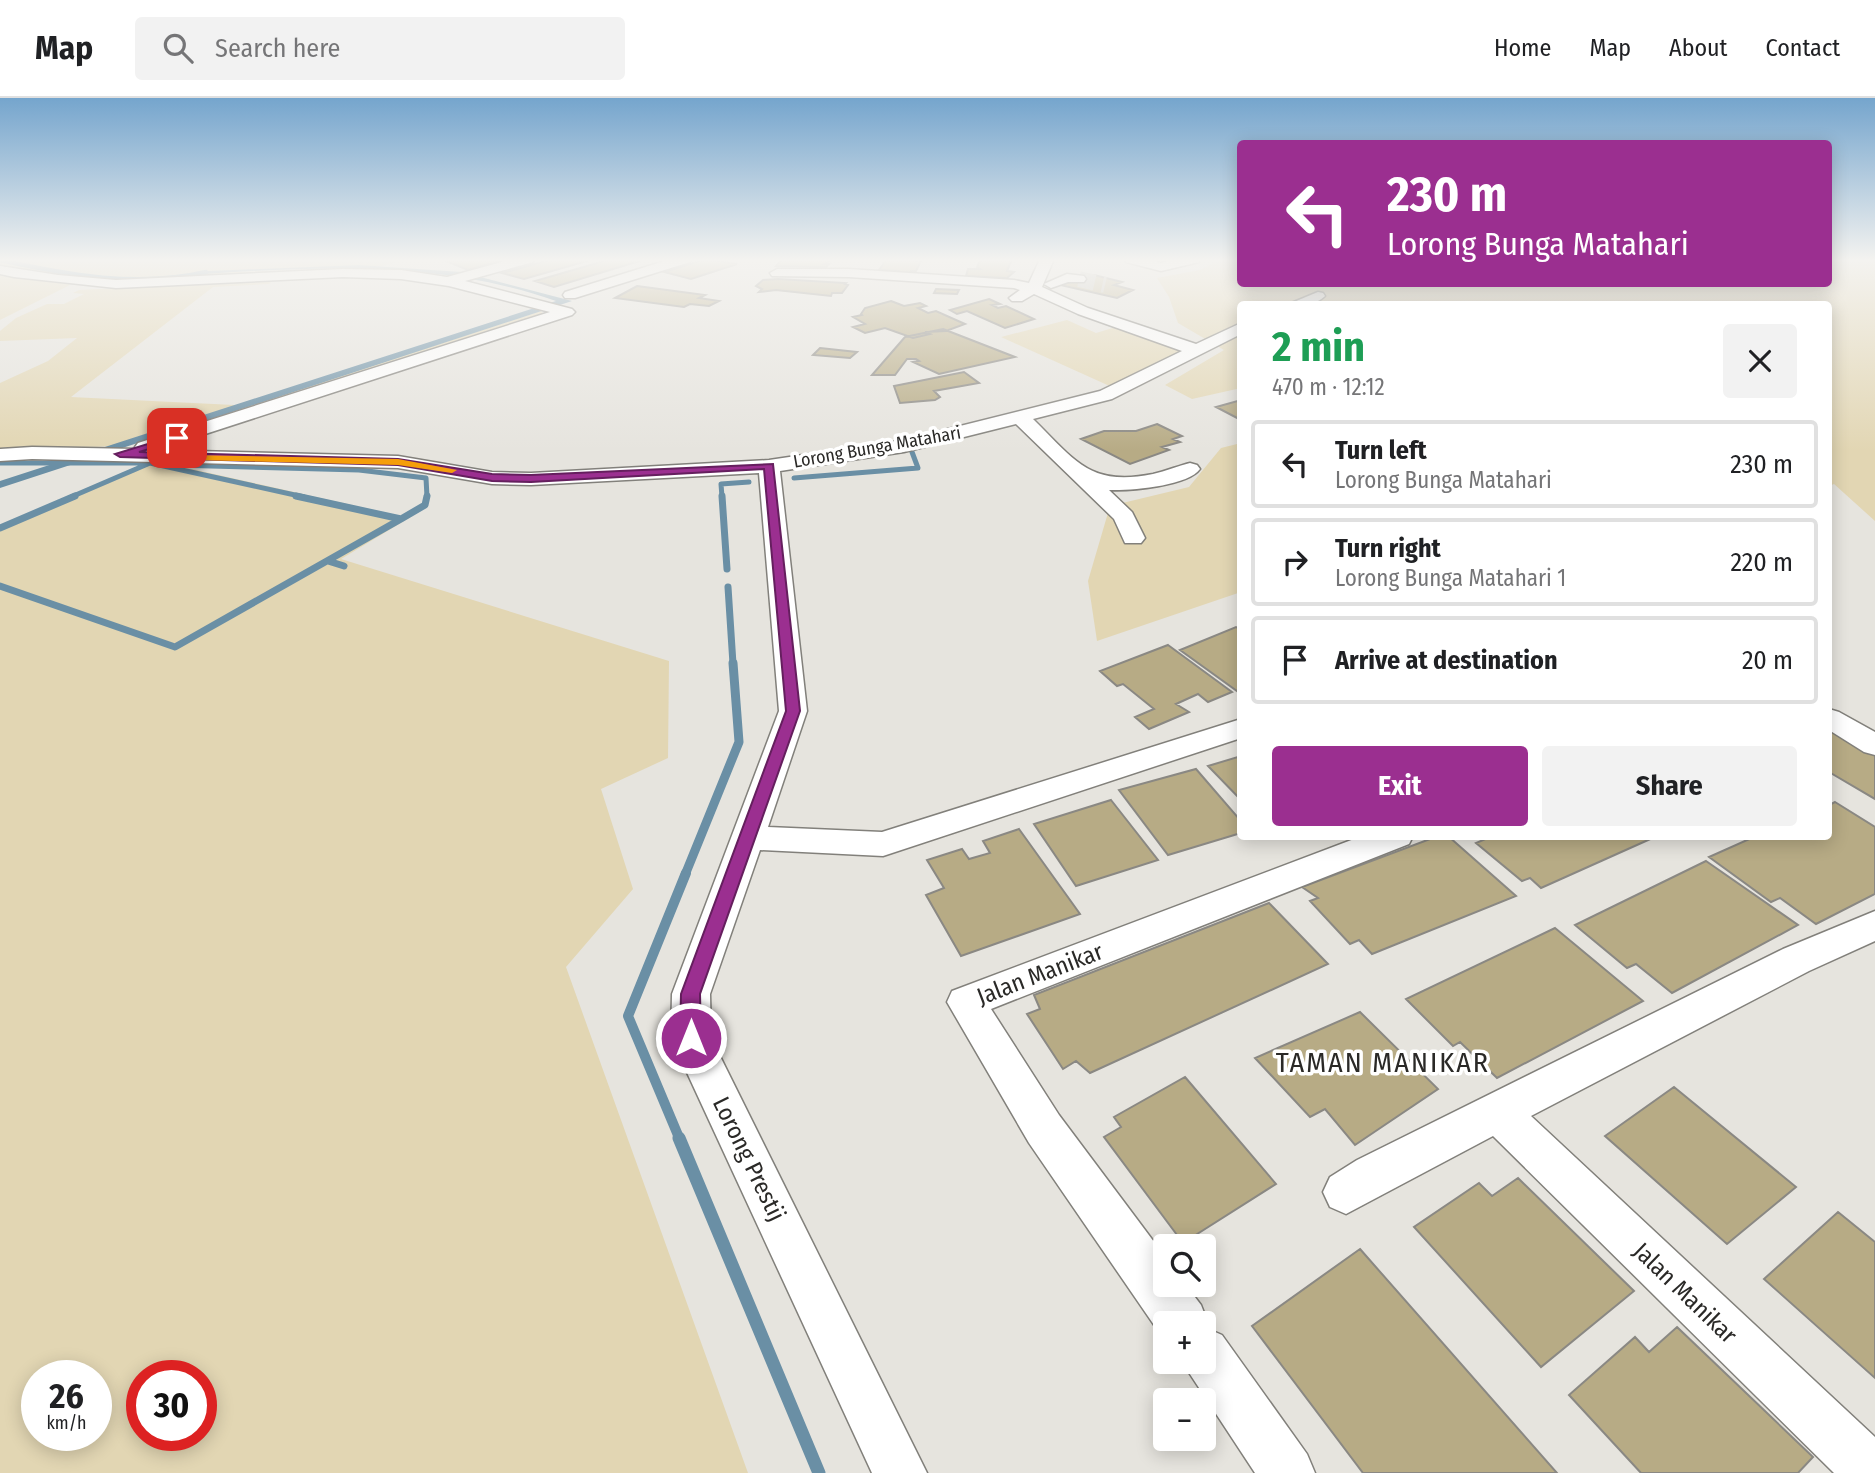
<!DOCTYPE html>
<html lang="en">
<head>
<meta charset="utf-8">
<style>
	:root { --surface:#fff; --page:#f2f2f2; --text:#202124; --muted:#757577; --line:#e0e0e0; --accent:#9b2f90 }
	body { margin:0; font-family:"Fira Sans Condensed",sans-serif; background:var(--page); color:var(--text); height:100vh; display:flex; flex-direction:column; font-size:26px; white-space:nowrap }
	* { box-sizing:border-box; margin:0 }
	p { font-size:23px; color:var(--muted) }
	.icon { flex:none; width:38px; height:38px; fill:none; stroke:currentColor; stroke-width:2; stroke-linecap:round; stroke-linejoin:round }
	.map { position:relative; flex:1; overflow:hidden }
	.panel { position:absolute; left:1237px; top:203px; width:595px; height:539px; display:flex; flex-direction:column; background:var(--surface); border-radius:7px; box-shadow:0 4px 18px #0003 }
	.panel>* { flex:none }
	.top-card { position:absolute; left:1237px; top:42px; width:595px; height:147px; border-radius:7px; box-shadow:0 4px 18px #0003; background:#9b2f90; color:#fff; overflow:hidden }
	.fabs { position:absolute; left:1153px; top:1136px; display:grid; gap:14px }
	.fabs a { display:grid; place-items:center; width:63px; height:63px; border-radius:7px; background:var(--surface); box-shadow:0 4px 18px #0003; font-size:35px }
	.speed { position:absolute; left:21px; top:1262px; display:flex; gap:14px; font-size:35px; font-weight:700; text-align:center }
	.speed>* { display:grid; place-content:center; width:91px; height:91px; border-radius:50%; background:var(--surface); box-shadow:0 4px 18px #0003; line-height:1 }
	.speed small { font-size:18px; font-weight:400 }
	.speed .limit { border:10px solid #d22; background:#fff; color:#111 }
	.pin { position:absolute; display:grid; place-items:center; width:60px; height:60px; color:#fff; margin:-30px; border-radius:14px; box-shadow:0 4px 10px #0006 }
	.me { position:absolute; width:77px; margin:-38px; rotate:0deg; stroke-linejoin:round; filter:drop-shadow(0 0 5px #0008) }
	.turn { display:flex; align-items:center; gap:24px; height:147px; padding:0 35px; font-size:32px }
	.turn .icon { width:91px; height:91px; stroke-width:2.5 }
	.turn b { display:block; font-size:49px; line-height:60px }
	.round { display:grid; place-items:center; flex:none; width:74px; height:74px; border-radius:7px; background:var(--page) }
	.headline { display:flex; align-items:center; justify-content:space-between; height:119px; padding:0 35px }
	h1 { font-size:42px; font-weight:700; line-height:52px; color:#1e9e55 }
	.button { display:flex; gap:14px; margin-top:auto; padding:14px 35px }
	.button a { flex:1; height:80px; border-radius:7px; background:var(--accent); color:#fff; font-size:28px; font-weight:700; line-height:80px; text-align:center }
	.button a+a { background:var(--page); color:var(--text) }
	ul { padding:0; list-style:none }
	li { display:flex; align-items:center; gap:21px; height:88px; margin:0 14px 10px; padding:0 21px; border:4px solid var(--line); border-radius:7px }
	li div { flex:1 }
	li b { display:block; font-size:26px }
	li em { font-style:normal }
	header { display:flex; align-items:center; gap:42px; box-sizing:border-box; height:98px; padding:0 35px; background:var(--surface); border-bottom:2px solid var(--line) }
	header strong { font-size:33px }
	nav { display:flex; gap:38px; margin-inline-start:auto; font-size:24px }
	.search { width:490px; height:63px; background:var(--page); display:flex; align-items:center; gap:18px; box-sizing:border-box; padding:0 24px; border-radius:7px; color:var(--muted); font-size:26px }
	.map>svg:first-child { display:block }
	.green { fill:#e2d6b3; fill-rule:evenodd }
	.water { fill:#6a8fa5 }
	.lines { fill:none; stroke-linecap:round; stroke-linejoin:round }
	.stream-far5 { stroke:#6a8fa5; stroke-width:4.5 }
	.stream-far4 { stroke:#6a8fa5; stroke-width:5 }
	.stream-far3 { stroke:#6a8fa5; stroke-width:7 }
	.stream-far2 { stroke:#6a8fa5; stroke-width:9 }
	.stream-far1 { stroke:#6a8fa5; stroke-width:10 }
	.stream { stroke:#6a8fa5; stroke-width:13 }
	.building { fill:#b7ab85; stroke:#8a8883; stroke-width:2 }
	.minor-tunnel { stroke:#c0bfb9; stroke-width:16; stroke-dasharray:16 8; stroke-linecap:butt }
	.minor-casing { stroke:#82807b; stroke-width:3 }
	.minor { fill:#fff; fill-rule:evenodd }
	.route { fill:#9b2f90; stroke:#651f5e; stroke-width:2 }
	.slow { fill:#f59e0b }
	.labels { text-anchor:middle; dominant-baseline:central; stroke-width:7; stroke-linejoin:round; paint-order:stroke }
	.far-street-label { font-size:18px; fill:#2a2927; stroke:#fff }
	.near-street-label { font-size:24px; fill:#2a2927; stroke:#fff }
	.near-neighbourhood-label { font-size:28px; letter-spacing:2px; fill:#2a2927; stroke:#fff }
</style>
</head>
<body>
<header>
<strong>Map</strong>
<div class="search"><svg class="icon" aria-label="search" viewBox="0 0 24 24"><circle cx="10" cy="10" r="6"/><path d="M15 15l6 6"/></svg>Search here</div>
<nav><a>Home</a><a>Map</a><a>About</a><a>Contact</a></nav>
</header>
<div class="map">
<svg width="1875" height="1375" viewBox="0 0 1875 1375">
	<rect width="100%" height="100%" fill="#e6e4de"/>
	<path class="green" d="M0 161H409L381 168 208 173 205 175 372 170 366 171C292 173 217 183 143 183 95 183 47 177 0 168Z
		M1221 161H1241V186H1829V161H1875V423L1834 386 1829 388V206H1241V290L1192 301 1165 287 1224 252 1178 225 1169 199 1157 180 1200 172Z
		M0 176 68 185 70 187 0 222Z
		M257 183 271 184 269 186 213 189 71 299 234 307 241 310 541 213 543 216 135 346C91 352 45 346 0 350V285L48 263 77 240 0 243V233L16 220 47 206H64L84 196 73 195 79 192Z
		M1067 222 1096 235 1116 229 1181 252 1114 290 1001 239Z
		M1241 345V494L1097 543 1088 483 1110 408 1189 389 1221 350Z
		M152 362 409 420 341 461 669 563 668 660 601 691 633 791 566 869 748 1375H0V428ZM37 1278H96V1337H37ZM142 1278H201V1337H142Z"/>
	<path class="water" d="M359 167 461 174 572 203 0 390V383L556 203C443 163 323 168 204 176L208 173Z"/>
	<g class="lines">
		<path class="stream-far5" d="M0 162C67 177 138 190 206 174"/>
		<path class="stream-far4" d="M0 365H144
			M175 367 359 372 426 380 427 399
			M794 380 918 370 912 354
			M71 399 150 365 304 399
			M722 399 721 386 749 384"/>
		<path class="stream-far3" d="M722 398 727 471
			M401 421 425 407 427 398
			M0 430 75 398
			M328 463 344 468
			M0 488 175 549 401 421 296 398
			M728 489 733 566"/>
		<path class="stream-far2" d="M685 777 739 644 733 565"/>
		<path class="stream-far1" d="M680 1042 628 918 686 775"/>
		<path class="stream" d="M679 1040 819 1375"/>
	</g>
	<path class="building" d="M454 161H506L468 172 446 163Z
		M553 161H594L524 181 502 175Z
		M611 161H646L554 189 535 183Z
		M706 161 737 166 691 181 664 174Z
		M796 161H833L824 166H829L826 169 776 168 781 162Z
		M887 161H916L915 163H921L916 173H911L909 177 896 176 898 173 879 172Z
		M981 161H1012L1007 173 1014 174 1007 180 966 178 968 171H980L977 169Z
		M1094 177 1122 184 1114 187 1133 192 1117 200 1060 187Z
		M778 181 846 185 845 186 848 187 842 195H832L831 198 776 192 759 194 762 191 756 188 763 182Z
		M637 188 705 197 699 200 719 203 709 208 690 206 684 209 615 200Z
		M936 191 959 192 957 196 934 195Z
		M989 201 1000 206 992 207 998 210 1006 208 1034 221 1005 230 967 213 957 216 950 212Z
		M891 203 904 208 920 205 926 208 918 210 928 215 936 213 965 226 946 233 925 234 930 236 913 240 885 230 865 235 853 229 865 226 853 219 862 217 861 216 865 210Z
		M943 231 1015 259 939 276 913 264 919 263 916 261H907L895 277H872L905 239Z
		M820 250 857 254 850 260 813 257Z
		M964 274 979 285 934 293 940 299 935 302 900 305 894 288Z
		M1241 302V322L1216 309Z
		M1157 326 1182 338 1173 341 1180 344 1162 349 1169 352 1130 366 1081 341 1104 333H1136Z
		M1236 529 1241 532V591L1237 593 1180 552Z
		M1168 547 1232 594 1208 604 1198 596 1176 606 1189 614 1149 631 1135 619 1154 611 1123 586 1117 588 1100 573Z
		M1829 625 1875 651V701L1829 674Z
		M1241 658V702L1208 668Z
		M1196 671 1241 723V735L1168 757 1119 692Z
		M1111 702 1158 762 1076 788 1034 726Z
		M1835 704 1875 729V796L1816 826 1780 800 1771 804 1709 759 1756 738H1829V707Z
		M1019 731 1080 816 961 858 926 797 944 790 927 762 962 751 969 761 990 755 983 743Z
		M1438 738H1448L1516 798 1372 856 1359 842 1350 846 1310 803 1318 800 1302 789Z
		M1486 738H1657L1541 790 1530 780 1522 783 1476 745 1488 740Z
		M1706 763 1798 827 1672 895 1636 866 1627 870 1575 827Z
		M1269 805 1328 866 1090 975 1076 963 1063 971 1027 916 1040 911 1034 897Z
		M1555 830 1643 903 1497 980 1460 944 1453 948 1406 901Z
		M1360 914 1438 991 1355 1047 1325 1011 1310 1019 1255 960Z
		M1185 979 1276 1086 1183 1145 1104 1039 1121 1029 1114 1019Z
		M1674 989 1796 1089 1727 1146 1605 1038Z
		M1518 1080 1634 1193 1541 1269 1414 1129 1479 1085 1492 1098Z
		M1838 1114 1875 1144V1280L1764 1181Z
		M1360 1151 1557 1375H1363L1252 1228Z
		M1677 1229 1813 1359 1798 1375H1641L1569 1297 1635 1239 1649 1254Z"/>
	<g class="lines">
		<path class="minor-tunnel" d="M1079 181 1105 187"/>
		<g class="minor-casing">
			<path id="minor" d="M513 161H535L533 164 465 183 572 211 575 214 572 217 156 352 398 358 492 374 531 375 769 362 904 342 1100 293 1182 253 1078 216 1034 196 1022 203H1012L1009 200 1020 192 1014 190 849 179 772 178 770 175 777 171H849L1014 182 1029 185 1040 161H1054L1042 189 1088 210 1196 246 1241 225V236L1112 301 1033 321C1075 362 1089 389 1153 376 1166 373 1178 368 1190 365L1197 367 1200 371C1188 388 1130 393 1109 392L1132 414 1145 440 1141 445H1125L1114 421 1016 326 904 354 780 373 807 613 768 729 882 734 1241 621V640L883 758 760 752 710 896 711 940 927 1375H872L671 940 672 896 779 613 759 375 531 387 492 386 398 370 32 361 0 363V351L32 349 137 351 135 349 138 345 550 214 449 188 401 181 343 179 116 190 14 179 0 176V168L58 177 116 182 343 171 401 172 447 179Z
				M671 161H692L690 164 575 200H565L563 197 565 194Z
				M1124 161H1146L1161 165 1177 161H1201L1199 164 1161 173 1126 164Z
				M1067 176 1084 178 1086 181 1084 184H1068L1051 190 1044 186Z
				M1318 194 1323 195 1325 198C1316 207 1302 207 1289 206Z
				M1829 611 1839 614 1875 634V657L1864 654 1829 632Z
				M1362 738H1413L1409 746 991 911 1059 1017 1166 1160V1186H1185L1201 1207 1208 1225 1206 1230 1222 1237 1307 1356 1315 1375H1255L1182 1264H1204V1225H1166L1165 1243 1029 1045 947 904 952 893Z
				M1875 813V843L1809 873 1531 1018 1875 1339V1375H1834L1493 1038 1346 1116 1330 1109 1323 1094 1330 1079 1357 1062 1783 851Z"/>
		</g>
		<use href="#minor" class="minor"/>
	</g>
	<linearGradient id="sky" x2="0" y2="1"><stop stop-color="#75a5cd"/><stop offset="0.46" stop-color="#f4f3f0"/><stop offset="1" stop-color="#f4f3f0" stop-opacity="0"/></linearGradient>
	<rect width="1875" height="353" fill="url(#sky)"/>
	<path class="route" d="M177 337 182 340 180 342 139 354 398 361 492 376 531 377 773 366 800 613 700 896 701 940 698 946 691 949 683 946 680 940 681 896 786 613 764 371 531 384 492 383 398 367 120 359 115 356Z"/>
	<path class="slow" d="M188 357 398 361 457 372 452 375 398 367 192 362 187 359Z"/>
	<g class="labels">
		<g class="far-street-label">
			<text transform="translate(877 349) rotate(-10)">Lorong Bunga Matahari</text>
		</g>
		<g class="near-street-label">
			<text transform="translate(1040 876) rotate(-21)">Jalan Manikar</text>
			<text transform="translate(749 1061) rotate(64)">Lorong Prestij</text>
			<text transform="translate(1685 1195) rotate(44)">Jalan Manikar</text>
		</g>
		<g class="near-neighbourhood-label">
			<text x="1383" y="964">TAMAN MANIKAR</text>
		</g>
	</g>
</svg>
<div class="fabs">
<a><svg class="icon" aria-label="search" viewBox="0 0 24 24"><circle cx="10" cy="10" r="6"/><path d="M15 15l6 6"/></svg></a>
<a>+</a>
<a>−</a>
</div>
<div class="speed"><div>26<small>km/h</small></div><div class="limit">30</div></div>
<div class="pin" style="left:177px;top:340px;background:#d93025"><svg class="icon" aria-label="arrive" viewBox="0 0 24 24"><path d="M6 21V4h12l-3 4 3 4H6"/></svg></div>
<svg class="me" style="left:691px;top:940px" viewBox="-20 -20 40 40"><circle r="17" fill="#9b2f90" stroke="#fff" stroke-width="3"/><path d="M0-11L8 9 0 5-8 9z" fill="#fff"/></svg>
<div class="top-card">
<div class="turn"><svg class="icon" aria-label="left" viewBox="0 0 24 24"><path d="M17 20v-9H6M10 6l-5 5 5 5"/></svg><div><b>230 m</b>Lorong Bunga Matahari</div></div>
</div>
<section class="panel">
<div class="headline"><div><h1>2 min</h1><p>470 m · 12:12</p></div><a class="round"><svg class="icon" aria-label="close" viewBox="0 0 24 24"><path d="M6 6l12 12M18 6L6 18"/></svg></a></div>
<ul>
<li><svg class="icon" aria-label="left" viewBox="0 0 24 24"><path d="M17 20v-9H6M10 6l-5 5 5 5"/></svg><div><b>Turn left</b><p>Lorong Bunga Matahari</p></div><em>230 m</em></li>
<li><svg class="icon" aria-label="right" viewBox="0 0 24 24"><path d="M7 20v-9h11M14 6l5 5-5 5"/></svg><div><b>Turn right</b><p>Lorong Bunga Matahari 1</p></div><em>220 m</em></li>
<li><svg class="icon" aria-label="arrive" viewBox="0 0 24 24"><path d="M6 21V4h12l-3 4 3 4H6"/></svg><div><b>Arrive at destination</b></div><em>20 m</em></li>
</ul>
<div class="button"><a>Exit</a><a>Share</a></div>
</section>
</div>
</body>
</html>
